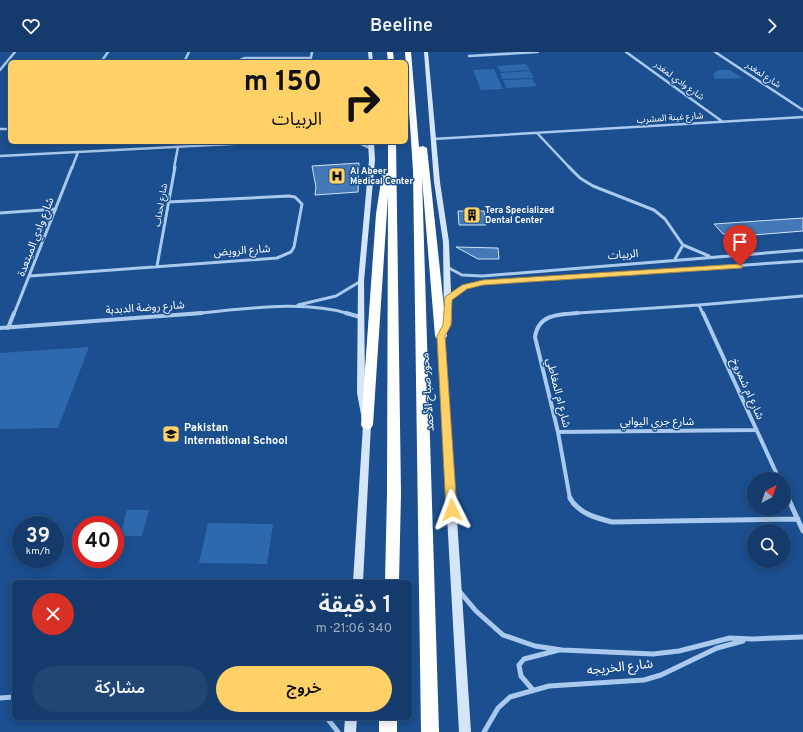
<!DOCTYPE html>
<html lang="ar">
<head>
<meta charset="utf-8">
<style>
	:root { --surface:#143b6b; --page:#214673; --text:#f1f3f6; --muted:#9dadc1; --line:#33557e; --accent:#ffd166 }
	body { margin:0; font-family:Overpass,"Noto Sans Arabic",sans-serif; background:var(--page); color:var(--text); direction:rtl; height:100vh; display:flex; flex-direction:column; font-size:15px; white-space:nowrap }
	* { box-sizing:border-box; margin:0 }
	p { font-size:13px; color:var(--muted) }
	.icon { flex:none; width:22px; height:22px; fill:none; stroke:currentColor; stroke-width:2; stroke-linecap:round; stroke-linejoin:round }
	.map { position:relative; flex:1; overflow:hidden; direction:ltr }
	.side { position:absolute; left:12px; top:528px; width:400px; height:140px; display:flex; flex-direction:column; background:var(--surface); border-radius:6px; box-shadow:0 2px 10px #0003,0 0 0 1px var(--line); direction:rtl }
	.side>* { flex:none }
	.top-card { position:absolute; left:8px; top:8px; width:400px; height:84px; border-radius:6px; box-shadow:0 2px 10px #0003,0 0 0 1px var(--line); direction:rtl; background:#ffd166; color:#111; overflow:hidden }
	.needle { width:26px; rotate:40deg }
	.tools { position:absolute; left:747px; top:420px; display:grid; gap:8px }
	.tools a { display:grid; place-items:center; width:44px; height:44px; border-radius:50%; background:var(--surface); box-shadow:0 2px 10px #0003,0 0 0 1px var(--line); font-size:20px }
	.speed { position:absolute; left:12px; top:464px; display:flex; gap:8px; font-size:20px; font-weight:700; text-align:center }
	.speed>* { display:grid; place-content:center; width:52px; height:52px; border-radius:50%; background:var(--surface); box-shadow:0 2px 10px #0003,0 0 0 1px var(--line); line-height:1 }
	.speed small { font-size:10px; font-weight:400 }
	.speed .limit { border:6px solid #d22; background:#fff; color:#111 }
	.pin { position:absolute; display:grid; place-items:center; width:34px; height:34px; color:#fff; margin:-41px -17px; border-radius:50% 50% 50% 0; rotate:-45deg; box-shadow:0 0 4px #0007 }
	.pin .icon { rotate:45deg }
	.me { position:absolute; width:44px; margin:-22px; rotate:357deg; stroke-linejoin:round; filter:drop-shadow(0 0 3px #0008) }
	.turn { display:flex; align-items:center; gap:14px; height:84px; padding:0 20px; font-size:18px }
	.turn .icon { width:52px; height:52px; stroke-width:2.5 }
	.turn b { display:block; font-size:28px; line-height:34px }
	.round { display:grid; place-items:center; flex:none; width:42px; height:42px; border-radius:21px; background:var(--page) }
	.overview { display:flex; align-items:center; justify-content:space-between; height:68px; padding:0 20px }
	h1 { font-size:24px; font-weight:600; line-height:30px }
	.button { display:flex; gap:8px; margin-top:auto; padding:8px 20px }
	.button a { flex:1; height:46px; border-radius:24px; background:var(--accent); color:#111; font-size:16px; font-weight:600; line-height:46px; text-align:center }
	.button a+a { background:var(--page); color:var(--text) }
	header { display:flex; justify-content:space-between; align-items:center; height:52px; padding:0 20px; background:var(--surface); font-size:18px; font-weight:600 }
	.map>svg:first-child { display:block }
	.green { fill:#2e69ad }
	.building { fill:#4478b7; stroke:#cfe3fa }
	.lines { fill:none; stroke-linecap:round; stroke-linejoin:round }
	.street-far3 { stroke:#a9c9ee; stroke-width:2.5 }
	.street-far2 { stroke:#a9c9ee; stroke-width:3 }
	.street-far1 { stroke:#a9c9ee; stroke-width:4 }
	.street { stroke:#a9c9ee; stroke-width:5 }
	.secondary { fill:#d6e6fa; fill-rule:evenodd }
	.highway { fill:#fff; fill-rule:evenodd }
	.route { fill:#ffd166; stroke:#a68842 }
	.labels { text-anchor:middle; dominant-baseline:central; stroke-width:3; stroke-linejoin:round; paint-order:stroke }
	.far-street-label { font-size:9px; fill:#fff; stroke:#1b4f8f }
	.far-poi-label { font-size:9px; font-weight:bold; fill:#fff; stroke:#1b4f8f; text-anchor:start }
	.street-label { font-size:11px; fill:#fff; stroke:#1b4f8f }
	.poi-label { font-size:11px; font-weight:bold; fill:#fff; stroke:#1b4f8f; text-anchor:start }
	.near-street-label { font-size:13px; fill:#fff; stroke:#1b4f8f }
</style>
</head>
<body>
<header><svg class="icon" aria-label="forward" viewBox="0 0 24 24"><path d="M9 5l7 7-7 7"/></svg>Beeline<svg class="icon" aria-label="heart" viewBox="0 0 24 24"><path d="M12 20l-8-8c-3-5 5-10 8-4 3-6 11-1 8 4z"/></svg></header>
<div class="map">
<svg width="803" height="680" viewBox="0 0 803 680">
	<rect width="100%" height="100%" fill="#1b4f8f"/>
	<path class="green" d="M526 12 530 18 501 20 497 14Z
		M494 17 503 37 481 38 473 18Z
		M718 18H730L742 26 715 27 713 22Z
		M530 19 534 26 503 27 500 21Z
		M532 27 537 34 507 36 503 28Z
		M89 295 58 376 0 377V301Z
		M127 458H149L142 484H120Z
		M208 471 273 472 267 512 199 511Z"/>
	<path class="building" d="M359 111 358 140 315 143 316 135 312 114Z
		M458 159H484L486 173H459Z
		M803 166V179L729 185 726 182H723L714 172Z
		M456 195 498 196 499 207H478Z"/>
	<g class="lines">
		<path class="street-far3" d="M626 0 723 70
			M715 0 803 58
			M469 4 538 0
			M299 7 290 9 240 8 245 6H311
			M101 10 108 0
			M184 10 189 0
			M310 10 312 0
			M0 18 15 0
			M0 77H10
			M538 82 570 116
			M433 87 803 65
			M357 90 372 97
			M0 104 270 90
			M72 116 78 100
			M174 116 178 95"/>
		<path class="street-far2" d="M569 115 580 126 593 134 654 158 665 167 683 193 709 204
			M0 161 56 157
			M675 207 683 193
			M157 214 175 115
			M447 215 462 223 482 224 803 198
			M30 224 277 206 291 200 294 195 302 152 295 145 289 144 168 150
			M448 247 464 235 483 231 803 209
			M298 253 336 244 361 229
			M699 253 703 262
			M14 262 72 115
			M188 262C239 258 301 247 350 262
			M563 262 699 253 803 244"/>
		<path class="street-far1" d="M346 261 360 265
			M703 261 779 427
			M0 276 202 261
			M8 276 14 261
			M558 380 755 378
			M784 438 788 447
			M570 447 558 380 535 285C538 262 560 262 578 261"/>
		<path class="street" d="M570 446C578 461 596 466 612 470L798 467
			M788 446 803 479
			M460 540 476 559 503 583 535 594 562 598 653 602 679 599 730 586 752 587 803 585
			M533 638 521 624 519 613 524 607 559 598
			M0 646 14 645
			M327 666 338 680
			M484 680 498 656 510 645 549 634 644 628 661 623 717 596 743 589"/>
		<path class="secondary" d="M368 0H372L373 10H369Z
			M424 0H428L440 130 449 190 452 265 451 273 445 284 471 680H459L437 284 443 273 444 265 443 190 434 130Z
			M368 90H374L375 108 364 229 365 341 371 373 363 530H353L363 373 357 341 358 229 369 108Z
			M345 666H357L356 680H344Z"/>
		<path class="highway" d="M387 0H393L394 10H388Z
			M405 0H411L419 95 423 94 427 96 447 284 445 287H437L435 284 422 126 439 680H421L413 118Z
			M388 90H396L401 442 399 530H385L387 442 388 144 373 373 371 376 367 378 363 376 361 373 376 162 382 123 383 121H388Z
			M379 666H397V680H379Z"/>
	</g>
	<path class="route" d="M740 212H742V216L483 233 467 237 452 248 451 273 445 284 457 458 455 461 452 462 448 461 446 458 437 284 443 273 445 245 462 233 483 228Z"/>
	<defs>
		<g id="hospital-square" transform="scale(0.9)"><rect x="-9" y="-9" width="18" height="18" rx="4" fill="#ffd166" stroke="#1b4f8f"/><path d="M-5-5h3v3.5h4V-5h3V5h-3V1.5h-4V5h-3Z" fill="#111"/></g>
		<g id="building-square" transform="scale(0.9)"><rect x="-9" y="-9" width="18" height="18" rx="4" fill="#ffd166" stroke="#1b4f8f"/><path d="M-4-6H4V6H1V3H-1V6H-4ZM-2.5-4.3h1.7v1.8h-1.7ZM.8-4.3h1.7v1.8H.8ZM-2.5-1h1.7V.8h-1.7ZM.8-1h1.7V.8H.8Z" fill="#111"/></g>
		<g id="school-square" transform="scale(0.9)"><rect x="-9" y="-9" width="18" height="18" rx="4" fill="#ffd166" stroke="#1b4f8f"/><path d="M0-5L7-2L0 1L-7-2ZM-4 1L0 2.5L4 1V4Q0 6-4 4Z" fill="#111"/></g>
	</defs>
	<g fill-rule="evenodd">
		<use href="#hospital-square" x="337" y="124"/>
		<use href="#building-square" x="472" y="163"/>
		<use href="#school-square" x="171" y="382"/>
	</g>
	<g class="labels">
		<g class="far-street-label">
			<text transform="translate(763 23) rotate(33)">شارع لمغدر</text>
			<text transform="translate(679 29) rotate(36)">شارع وادي لمغدر</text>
			<text transform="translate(670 66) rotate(-4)">شارع غينة المشرب</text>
			<text transform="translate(161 153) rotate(-80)">شارع لحداب</text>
		</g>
		<g class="far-poi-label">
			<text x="350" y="119">Al Abeer<tspan x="350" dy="10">Medical Center</tspan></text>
			<text x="485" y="158">Tera Specialized<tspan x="485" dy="10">Dental Center</tspan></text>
		</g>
		<g class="street-label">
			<text transform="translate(36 185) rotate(-69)">شارع وادي المبتعدة</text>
			<text transform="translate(242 199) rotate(-4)">شارع الرويض</text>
			<text transform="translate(623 203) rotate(-5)">الربيات</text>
			<text transform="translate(145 256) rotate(-4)">شارع روضة الدبدبة</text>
			<text transform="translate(747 337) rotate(66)">شارع ام شمروخ</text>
			<text transform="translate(428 340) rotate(-94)">محور صباح الأحمد</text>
			<text transform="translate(558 341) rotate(76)">شارع ام المغاطي</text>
			<text x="657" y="370">شارع جري اليوابي</text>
		</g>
		<g class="poi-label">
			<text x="184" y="376">Pakistan<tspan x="184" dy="13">International School</tspan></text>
		</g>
		<g class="near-street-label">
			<text transform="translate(620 616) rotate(-6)">شارع الخريجه</text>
		</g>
	</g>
</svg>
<div class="tools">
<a><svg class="needle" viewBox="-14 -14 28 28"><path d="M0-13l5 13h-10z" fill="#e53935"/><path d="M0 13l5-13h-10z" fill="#9dadc1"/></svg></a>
<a><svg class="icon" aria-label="search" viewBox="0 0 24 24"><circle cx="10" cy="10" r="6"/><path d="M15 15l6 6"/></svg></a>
</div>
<div class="speed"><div>39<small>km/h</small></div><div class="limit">40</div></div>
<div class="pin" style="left:740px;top:214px;background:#d93025"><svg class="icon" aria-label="arrive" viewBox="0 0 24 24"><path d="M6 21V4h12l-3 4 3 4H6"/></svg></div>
<svg class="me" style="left:452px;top:458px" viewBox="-20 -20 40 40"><path d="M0-17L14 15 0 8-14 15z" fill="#ffd166" stroke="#fff" stroke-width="4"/></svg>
<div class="top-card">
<div class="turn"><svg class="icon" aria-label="right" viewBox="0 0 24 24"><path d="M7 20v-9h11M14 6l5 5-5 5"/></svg><div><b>150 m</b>الربيات</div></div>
</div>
<section class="side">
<div class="overview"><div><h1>1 دقيقة</h1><p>340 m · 21:06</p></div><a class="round" style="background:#d93025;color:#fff"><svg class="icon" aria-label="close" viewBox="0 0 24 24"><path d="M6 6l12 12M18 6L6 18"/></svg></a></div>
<div class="button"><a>خروج</a><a>مشاركة</a></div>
</section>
</div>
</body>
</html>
